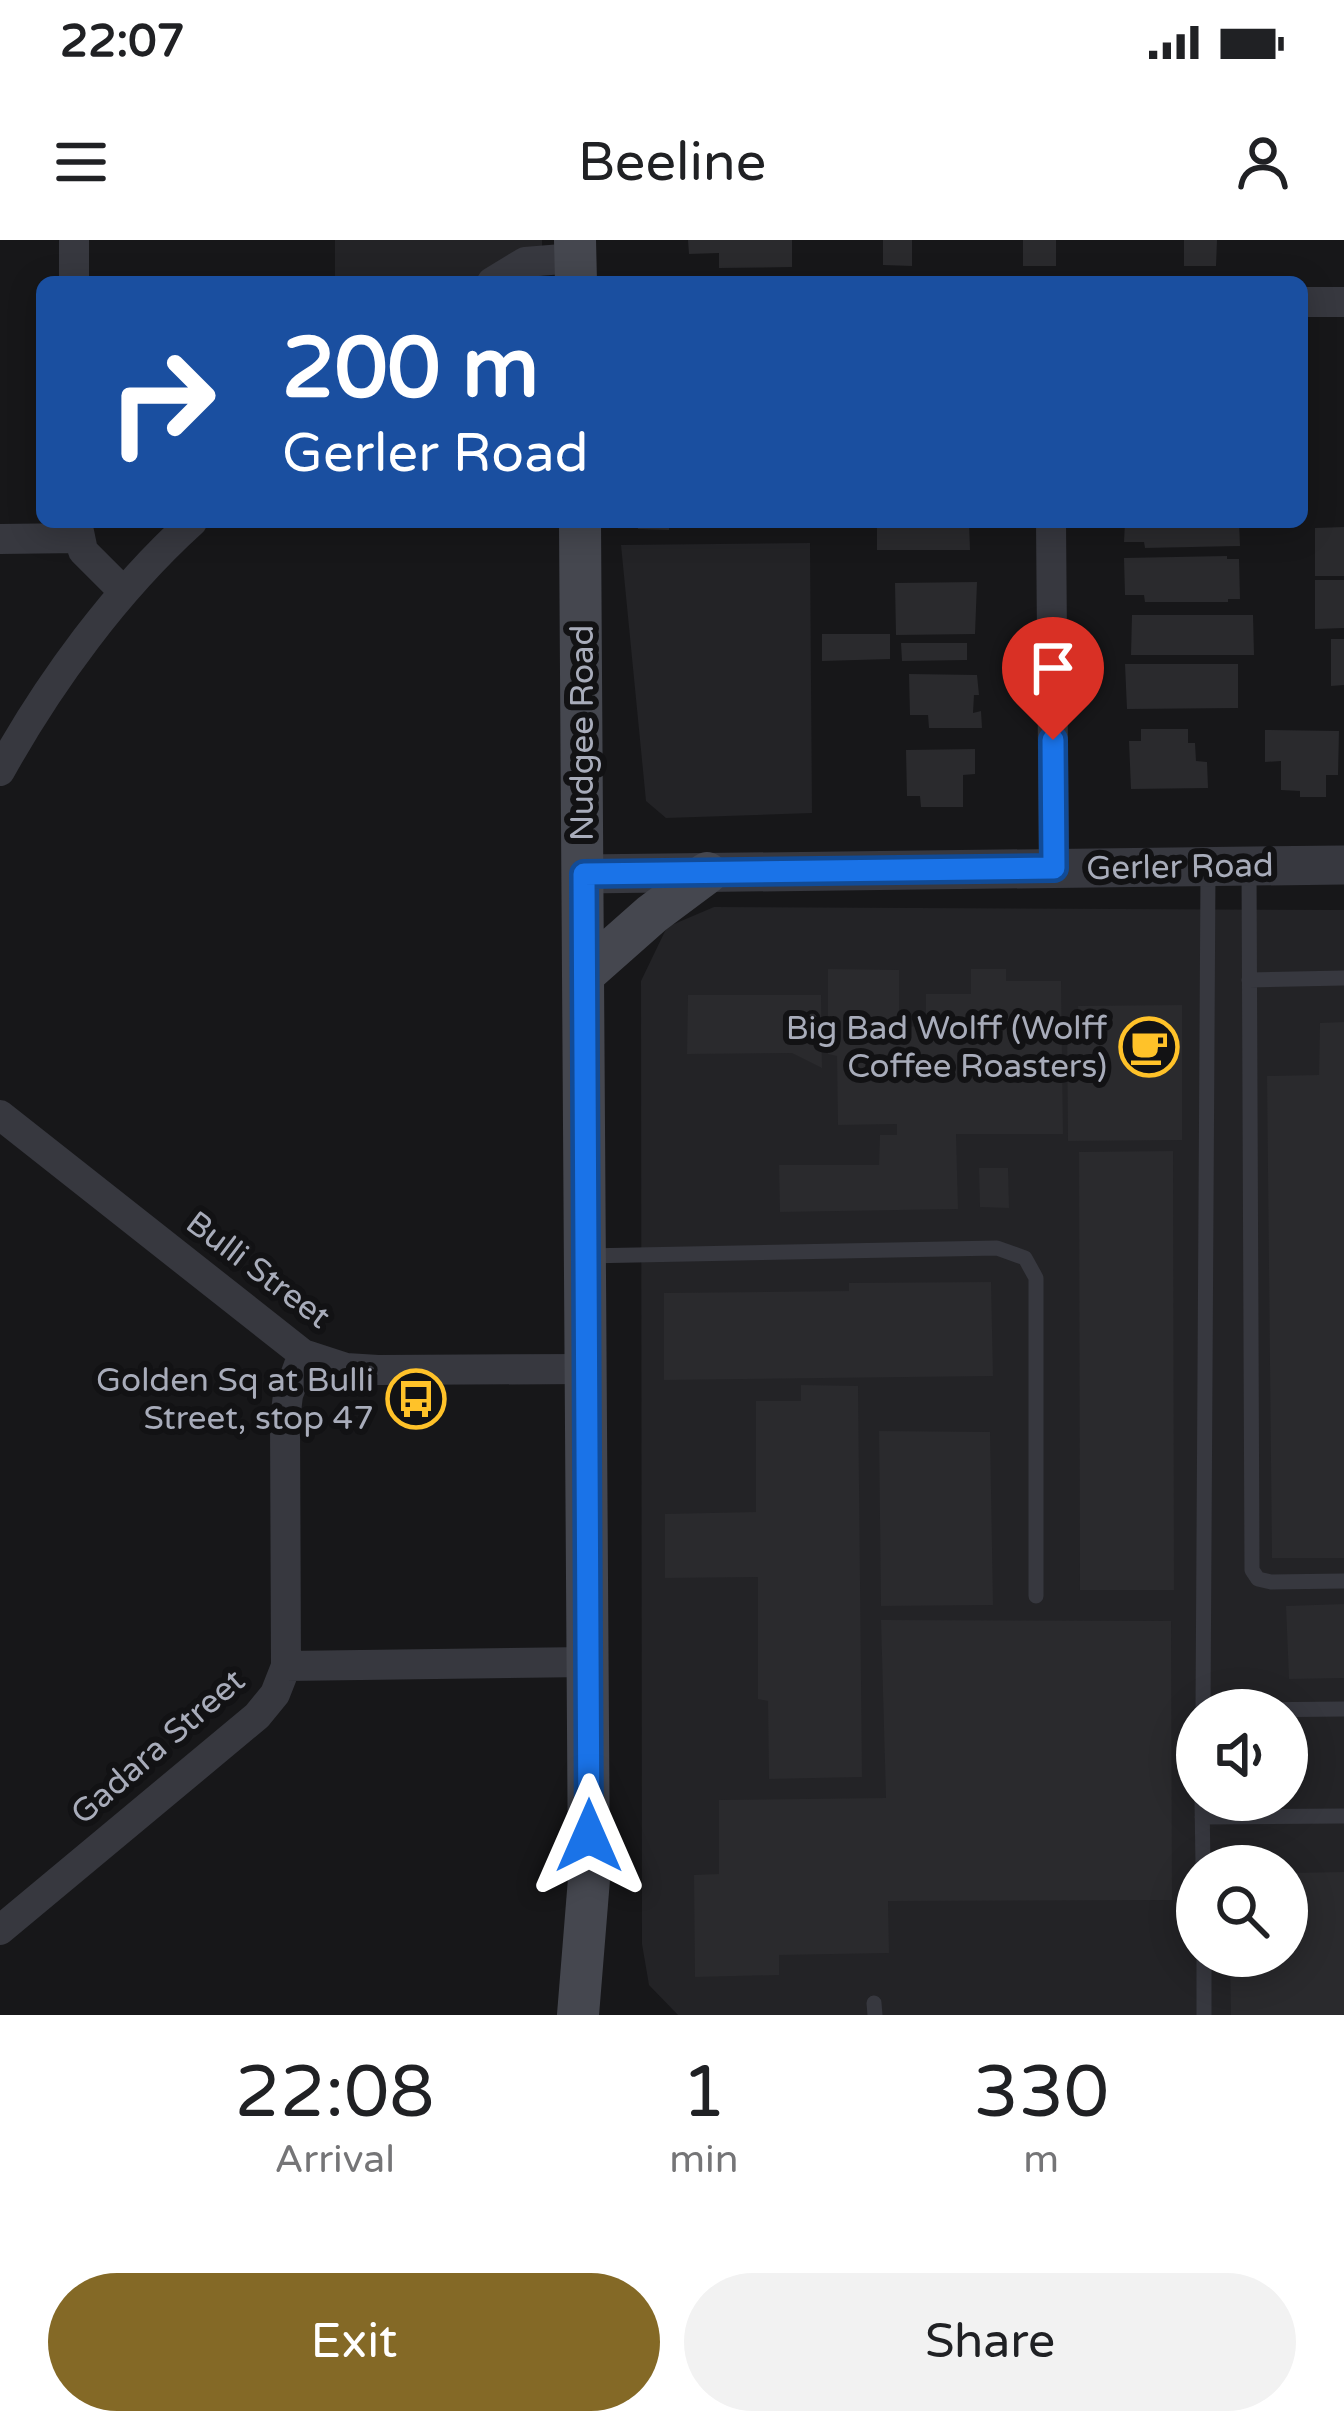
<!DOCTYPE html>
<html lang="en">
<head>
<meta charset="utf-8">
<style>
	:root { --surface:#fff; --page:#f2f2f2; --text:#202124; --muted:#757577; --accent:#846926 }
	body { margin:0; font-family:"Varela Round",sans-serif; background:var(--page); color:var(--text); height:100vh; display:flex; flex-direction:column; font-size:45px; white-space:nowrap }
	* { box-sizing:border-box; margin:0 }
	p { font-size:39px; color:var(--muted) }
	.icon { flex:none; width:66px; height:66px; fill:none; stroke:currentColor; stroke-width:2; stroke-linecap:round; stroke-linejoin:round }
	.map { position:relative; height:1775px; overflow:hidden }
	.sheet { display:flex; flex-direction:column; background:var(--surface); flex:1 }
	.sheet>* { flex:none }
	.banner { position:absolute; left:36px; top:36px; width:1272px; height:252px; border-radius:18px; box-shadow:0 6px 30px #0003; background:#1a4fa0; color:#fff; overflow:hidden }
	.tools { position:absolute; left:1176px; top:1449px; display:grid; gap:24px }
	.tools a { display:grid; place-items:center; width:132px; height:132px; border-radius:50%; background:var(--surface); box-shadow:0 6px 30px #0003; font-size:60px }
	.pin { position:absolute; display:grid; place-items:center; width:102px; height:102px; color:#fff; margin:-123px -51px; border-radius:50% 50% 50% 0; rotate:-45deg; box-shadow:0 0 12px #0007 }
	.pin .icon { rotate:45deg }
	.me { position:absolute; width:132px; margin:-66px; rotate:0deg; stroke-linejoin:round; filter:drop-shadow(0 0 9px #0008) }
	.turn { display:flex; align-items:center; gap:42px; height:252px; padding:0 48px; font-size:54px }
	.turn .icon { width:156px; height:156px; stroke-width:2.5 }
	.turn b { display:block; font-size:84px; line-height:102px }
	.eta { display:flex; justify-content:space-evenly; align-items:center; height:204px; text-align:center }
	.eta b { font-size:72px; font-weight:600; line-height:84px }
	.primary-button { display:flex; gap:24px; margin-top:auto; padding:24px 48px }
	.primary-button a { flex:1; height:138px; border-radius:72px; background:var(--accent); color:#fff; font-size:48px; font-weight:600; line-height:138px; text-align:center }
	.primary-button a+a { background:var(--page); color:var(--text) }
	.status { display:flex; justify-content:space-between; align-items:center; height:84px; padding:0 60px; background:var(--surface); direction:ltr }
	.status svg { height:33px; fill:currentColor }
	header { display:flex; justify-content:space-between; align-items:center; height:156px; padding:0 48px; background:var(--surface); font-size:54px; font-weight:600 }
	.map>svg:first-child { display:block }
	.built { fill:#232326; fill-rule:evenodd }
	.building { fill:#2a2a2d }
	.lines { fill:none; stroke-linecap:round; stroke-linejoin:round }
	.service { stroke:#37383f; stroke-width:15 }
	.minor { stroke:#37383f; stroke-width:30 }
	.tertiary { stroke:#37383f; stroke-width:39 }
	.secondary { stroke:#45474f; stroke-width:42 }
	.route-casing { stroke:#114b97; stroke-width:30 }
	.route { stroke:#1a73e8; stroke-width:21 }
	.labels { text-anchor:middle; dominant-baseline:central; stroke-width:12; stroke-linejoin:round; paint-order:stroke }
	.street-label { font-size:33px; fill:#a8acba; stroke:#121214 }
	.poi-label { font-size:33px; fill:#a8acba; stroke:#121214; text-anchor:end }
</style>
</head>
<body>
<div class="status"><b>22:07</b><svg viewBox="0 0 49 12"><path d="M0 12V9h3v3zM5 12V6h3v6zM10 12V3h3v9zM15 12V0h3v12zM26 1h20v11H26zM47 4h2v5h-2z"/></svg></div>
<header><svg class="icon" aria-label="menu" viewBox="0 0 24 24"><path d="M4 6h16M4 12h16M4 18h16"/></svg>Beeline<svg class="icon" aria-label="person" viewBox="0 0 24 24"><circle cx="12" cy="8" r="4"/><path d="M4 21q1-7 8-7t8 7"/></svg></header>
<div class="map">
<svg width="1344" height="1775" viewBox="0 0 1344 1775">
	<rect width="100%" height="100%" fill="#171719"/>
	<path class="built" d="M335 0H542V42H335Z
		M810 303 812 573 666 578 646 561 621 305Z
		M714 667 1344 670V1775H678L649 1745 642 1704 641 741 667 687ZM1197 1470H1287V1560H1197ZM1197 1626H1287V1716H1197Z"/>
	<path class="building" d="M688 0H792V27L719 28V13L689 14Z
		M883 0H912V26L883 25Z
		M1023 0H1056V26H1023Z
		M1184 0H1217L1216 26H1184Z
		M638 282H669V290L638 289Z
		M877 282H969L970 310H877Z
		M1125 282H1239L1240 306 1145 308 1144 302H1124Z
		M1344 287V336H1315V288Z
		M1227 316V319H1239L1240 359H1228V362H1145L1144 355H1125L1124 318Z
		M1315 340H1344V388L1315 389Z
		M977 342 975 394 896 395 895 343Z
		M1132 375H1253L1254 415H1131Z
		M822 394H890V419L822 421Z
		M1331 399H1344V445L1331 446Z
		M901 403H967V420L902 421Z
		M1125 424H1238V468L1127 469Z
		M909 434 977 435 979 455H974L973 473 981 471 982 488H929L928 475H910Z
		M1141 489H1188V503H1195L1196 521 1207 522 1208 548 1131 549 1129 501H1141Z
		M1265 490 1339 491 1338 535H1326V557H1300V551L1281 550V521L1265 522Z
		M975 509V534L963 535V567H921L920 556H907L906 510Z
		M828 729 899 730V787L926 786V754H971V729H1006V741H1061L1063 894H956L958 969 780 972 779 925H879L880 895H897V884L838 885 837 816 828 814Z
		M688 755H821L822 828 792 813 687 814Z
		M1182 765V900L1068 901 1067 778 1079 779 1078 766Z
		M1344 782V1318H1272L1267 836 1319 835 1320 783Z
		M1173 911 1174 1350H1080L1079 912Z
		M979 928H1008L1009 968 980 967Z
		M991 1042 993 1136 664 1140V1053L849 1051V1043Z
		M801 1145 858 1146 862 1537 769 1539 768 1461 758 1459V1337L665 1338V1274L756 1272V1161H801Z
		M879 1191 990 1192 993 1365 881 1366Z
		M1344 1364V1438L1289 1439 1286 1366Z
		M881 1380 1171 1381 1172 1660 888 1661 889 1713 779 1715V1735L695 1737 694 1635 719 1634V1560L886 1558Z
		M1344 1632V1775H1231L1230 1716H1287V1633Z"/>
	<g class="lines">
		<path class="service" d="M1249 626 1252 1330 1258 1339 1271 1342 1344 1341
			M1249 740 1344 738
			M585 1016 997 1008 1025 1018 1036 1038V1356
			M1203 1470 1208 630
			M1252 1470 1344 1469
			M1202 1560 1203 1626
			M1202 1577 1344 1576
			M1204 1716V1775
			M874 1763 875 1775"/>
		<path class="minor" d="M74 0V42
			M492 42 525 22 575 18
			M1302 62H1344
			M77 282 83 311 124 352
			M1051 282 1054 628
			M0 299 79 298
			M0 531C50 441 116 351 192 282
			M0 875 303 1114 346 1128 378 1130 586 1129
			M286 1426 285 1180 288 1155 303 1114
			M0 1690 257 1476 275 1454 286 1426 588 1422"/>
		<path class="tertiary" d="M583 634 1344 625"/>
		<path class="secondary" d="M575 0 576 42
			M583 735 652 674 707 633
			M578 1775 589 1639 580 282"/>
	</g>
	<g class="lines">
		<g class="route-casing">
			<path id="route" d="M589 1596 584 634 1054 628 1053 500"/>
		</g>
		<use href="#route" class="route"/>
	</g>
	<defs>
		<g id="cafe-ring" transform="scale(3)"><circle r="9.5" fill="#121214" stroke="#ffc229" stroke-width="1.5"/><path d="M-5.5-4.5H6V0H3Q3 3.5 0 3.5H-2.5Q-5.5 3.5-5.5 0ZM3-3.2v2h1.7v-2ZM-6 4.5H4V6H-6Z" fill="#ffc229"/></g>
		<g id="bus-ring" transform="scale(3)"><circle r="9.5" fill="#121214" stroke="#ffc229" stroke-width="1.5"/><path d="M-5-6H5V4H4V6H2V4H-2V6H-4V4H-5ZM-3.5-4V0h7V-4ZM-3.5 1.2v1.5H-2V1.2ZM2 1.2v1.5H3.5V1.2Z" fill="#ffc229"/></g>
	</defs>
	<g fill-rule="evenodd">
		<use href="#cafe-ring" x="1149" y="807"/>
		<use href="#bus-ring" x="416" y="1159"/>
	</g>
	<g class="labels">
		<g class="street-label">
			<text transform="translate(582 493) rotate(-90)">Nudgee Road</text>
			<text transform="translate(1180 627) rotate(-1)">Gerler Road</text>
			<text transform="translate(258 1030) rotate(37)">Bulli Street</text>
			<text transform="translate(158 1507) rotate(-41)">Gadara Street</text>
		</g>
		<g class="poi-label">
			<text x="1107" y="788">Big Bad Wolff (Wolff<tspan x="1107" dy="38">Coffee Roasters)</tspan></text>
			<text x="374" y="1140">Golden Sq at Bulli<tspan x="374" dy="38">Street, stop 47</tspan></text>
		</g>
	</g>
</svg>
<div class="tools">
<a><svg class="icon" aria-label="sound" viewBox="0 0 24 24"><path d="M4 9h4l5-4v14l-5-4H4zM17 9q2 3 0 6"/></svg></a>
<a><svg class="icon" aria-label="search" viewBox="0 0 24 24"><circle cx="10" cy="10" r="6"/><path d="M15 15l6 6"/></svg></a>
</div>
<div class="pin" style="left:1053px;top:500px;background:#d93025"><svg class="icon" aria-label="arrive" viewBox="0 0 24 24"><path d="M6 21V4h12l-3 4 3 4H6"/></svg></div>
<svg class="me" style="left:589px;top:1596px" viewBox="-20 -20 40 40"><path d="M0-17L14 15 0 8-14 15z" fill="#1a73e8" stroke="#fff" stroke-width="4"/></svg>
<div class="banner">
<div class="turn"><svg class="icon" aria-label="right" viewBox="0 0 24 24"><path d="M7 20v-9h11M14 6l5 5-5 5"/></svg><div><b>200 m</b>Gerler Road</div></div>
</div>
</div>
<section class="sheet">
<div class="eta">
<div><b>22:08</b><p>Arrival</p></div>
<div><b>1</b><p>min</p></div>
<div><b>330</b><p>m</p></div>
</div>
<div class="primary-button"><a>Exit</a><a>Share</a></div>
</section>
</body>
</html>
